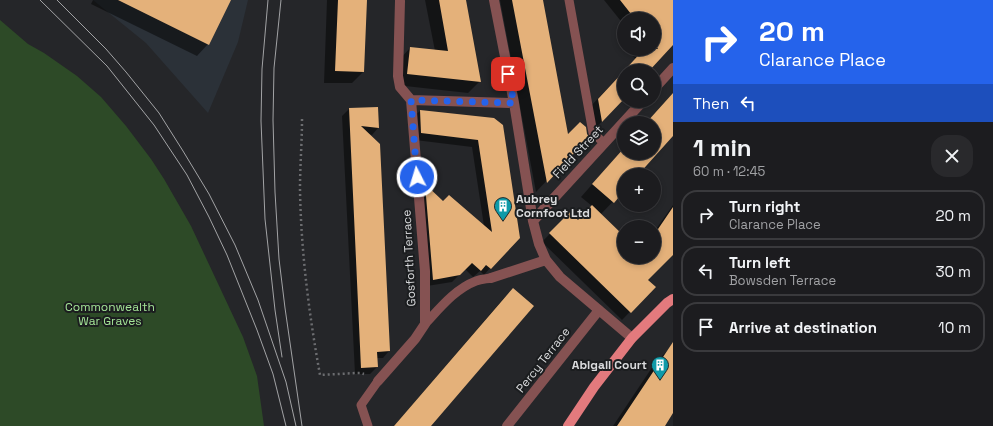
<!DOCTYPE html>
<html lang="en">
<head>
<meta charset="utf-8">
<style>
	:root { --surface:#1c1c1f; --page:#29292c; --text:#f1f3f6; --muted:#a0a1a4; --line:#3a3a3d }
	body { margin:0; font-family:"Space Grotesk",sans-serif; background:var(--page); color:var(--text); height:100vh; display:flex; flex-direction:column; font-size:15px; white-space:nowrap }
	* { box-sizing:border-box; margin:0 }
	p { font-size:13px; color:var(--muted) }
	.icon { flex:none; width:22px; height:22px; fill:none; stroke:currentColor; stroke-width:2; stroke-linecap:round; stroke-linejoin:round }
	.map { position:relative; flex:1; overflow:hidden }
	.details { display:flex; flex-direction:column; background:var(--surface); width:320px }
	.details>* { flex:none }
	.banner { background:#2563eb; color:#fff; overflow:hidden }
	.buttons { position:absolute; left:617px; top:12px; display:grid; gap:8px }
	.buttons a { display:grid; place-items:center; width:44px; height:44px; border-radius:50%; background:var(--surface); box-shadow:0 2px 6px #0003,0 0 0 1px var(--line); font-size:20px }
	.pin { position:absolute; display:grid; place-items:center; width:34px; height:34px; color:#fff; margin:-17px; border-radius:8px; box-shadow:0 2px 6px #0006 }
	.me { position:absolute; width:44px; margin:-22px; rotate:355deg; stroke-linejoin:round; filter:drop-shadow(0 0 3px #0008) }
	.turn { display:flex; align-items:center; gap:14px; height:84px; padding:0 20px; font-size:18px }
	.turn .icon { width:52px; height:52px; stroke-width:2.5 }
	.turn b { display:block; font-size:28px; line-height:34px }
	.then { display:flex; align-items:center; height:38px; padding:0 20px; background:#0003; gap:8px; font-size:15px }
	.round { display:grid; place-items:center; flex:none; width:42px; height:42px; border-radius:16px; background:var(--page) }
	.head { display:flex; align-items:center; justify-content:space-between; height:68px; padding:0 20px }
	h1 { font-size:24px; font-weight:700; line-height:30px }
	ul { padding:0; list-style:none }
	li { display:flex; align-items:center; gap:12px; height:50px; margin:0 8px 6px; padding:0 12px; border:2px solid var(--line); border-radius:16px }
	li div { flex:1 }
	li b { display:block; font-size:15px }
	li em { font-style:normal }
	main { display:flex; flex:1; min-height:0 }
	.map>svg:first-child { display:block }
	.built { fill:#2b3138 }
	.green { fill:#2d4a27 }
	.shadow { fill:#0007 }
	.building { fill:#e4b17a }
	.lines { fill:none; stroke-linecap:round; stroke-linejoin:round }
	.path { stroke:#6c6d70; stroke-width:2.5; stroke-dasharray:2 3; stroke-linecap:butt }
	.lane { stroke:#855252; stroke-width:9 }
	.street { stroke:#855252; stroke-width:10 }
	.primary { stroke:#e37a7d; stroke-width:10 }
	.tram { stroke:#a2a3a5; stroke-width:1 }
	.route { stroke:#2563eb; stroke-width:7; stroke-dasharray:0 12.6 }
	.labels { text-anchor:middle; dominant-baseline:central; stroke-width:4; stroke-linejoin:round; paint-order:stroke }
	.street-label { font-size:12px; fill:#d9dadc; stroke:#1b1d1f }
	.poi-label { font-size:12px; font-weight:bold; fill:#d9dadc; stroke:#1b1d1f; text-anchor:start }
	.park-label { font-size:12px; fill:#a3e396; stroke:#1b1d1f }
</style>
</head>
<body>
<main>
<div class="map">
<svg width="673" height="426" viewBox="0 0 673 426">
	<rect width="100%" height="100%" fill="#252629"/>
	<path class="built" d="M93 0H248L238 42 208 113 146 43Z"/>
	<path class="green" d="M0 20 28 44 44 53 77 76 101 97 126 126 151 159 164 179 191 226 243 337 257 376 264 426H0Z"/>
	<path class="shadow" d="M93 0H230L208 44 197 56 91 4Z
		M327 0H366L363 72 352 83H324Z
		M425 0H465L480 81 468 93 396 85 399 60 410 48 435 51Z
		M500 0H542L568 136 588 137 536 192Z
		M604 0H666L673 10V44L648 71H624L636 59 629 53 633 49H654V19H624V25Z
		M624 71V97L594 130 589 108Z
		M673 93V134L637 175H624V190L601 214 624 237V257H654V232L673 205V254L647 280 654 287 622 320 542 242 570 213 578 221 592 206 581 197 624 148V153H654V123H646Z
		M377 108 378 128 372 135 368 134 389 351 383 358H376L377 367 370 374H355L342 116 349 109Z
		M420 111 494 119 502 125 490 268 484 275 480 271 473 277 465 269 452 282 427 286 418 191 425 185 443 202 484 226 472 147 415 140 413 117Z
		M513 290 429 426H394L503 299Z
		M673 347V411L663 426H613L655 363 670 348Z"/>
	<path class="building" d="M118 0H231L209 45Z
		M338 0H367L364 72 335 71Z
		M439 0H466L481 82 407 74 410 47 448 51Z
		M512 0H543L568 134 580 122 586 127 587 134 589 137 547 183Z
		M620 0H673V45L649 71H624L644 49H658L654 43V19H635Z
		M624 71V99L602 122 598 99Z
		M673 93V136L638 175H624V191L614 203 592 184 624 148V153H654V123H646Z
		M378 107 379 128 361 126 380 144 390 351 377 352 378 367 361 368 349 108Z
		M420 110 494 118 503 125 520 238 491 269 486 265 481 271 472 263 460 275 433 280 425 184 443 201 449 195 492 232 478 140 421 133Z
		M592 205 624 236V257H654V235L673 207V255L648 280 656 287 631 313 549 233 570 212 578 220Z
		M513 288 534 306 431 426H394Z
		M673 342V413L665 426H617Z"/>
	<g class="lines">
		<path class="path" d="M302 119C302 142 300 166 300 189 301 252 309 314 320 375L356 373H361L364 374"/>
		<path class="lane" d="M569 0 593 133 604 143
			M425 324C440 308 455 289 476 281 481 279 486 279 491 278
			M368 426 361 405 378 381"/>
		<path class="street" d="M494 0 514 103 533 221 539 244 546 260 560 277 632 338
			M654 89 673 68
			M411 100 514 103
			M533 221 643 101
			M491 278 546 260
			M378 381 415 339 425 324V271L411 100 400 87 398 76 400 1
			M507 426 599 310"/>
		<path class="primary" d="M568 426 594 387 632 338 667 303 673 299"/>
		<path class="tram" d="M40 0 107 66 154 125 187 175 209 217 227 255 257 330 273 374 286 426
			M57 0 106 49 126 72 159 113 183 151 209 194 235 245 258 300 286 382 296 426
			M268 0 262 69 261 121 265 219 275 310 282 357
			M281 0 274 68 273 120 275 192 279 259 285 308 302 426"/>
	</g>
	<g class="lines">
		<path class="route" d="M417 177 411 100 514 103 508 74"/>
	</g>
	<defs>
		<g id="building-pin" transform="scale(0.9)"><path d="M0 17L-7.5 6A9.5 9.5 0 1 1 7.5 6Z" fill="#0f9aa8" stroke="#1b1d1f"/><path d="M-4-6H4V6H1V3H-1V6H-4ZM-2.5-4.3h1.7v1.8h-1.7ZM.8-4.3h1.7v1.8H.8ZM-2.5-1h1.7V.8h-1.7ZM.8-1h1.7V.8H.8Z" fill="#fff"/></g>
	</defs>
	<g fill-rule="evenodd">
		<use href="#building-pin" x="503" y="206"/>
		<use href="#building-pin" x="660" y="365"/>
	</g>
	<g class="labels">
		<g class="street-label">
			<text transform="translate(578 152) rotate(-47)">Field Street</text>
			<text transform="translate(409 258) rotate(-93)">Gosforth Terrace</text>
			<text transform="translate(543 360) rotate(-52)">Percy Terrace</text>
		</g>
		<g class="poi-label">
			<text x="516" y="199">Aubrey<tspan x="516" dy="14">Cornfoot Ltd</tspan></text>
			<text x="647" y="365" text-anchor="end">Abigail Court</text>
		</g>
		<g class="park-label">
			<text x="110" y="307">Commonwealth<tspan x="110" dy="14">War Graves</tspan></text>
		</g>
	</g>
</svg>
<div class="buttons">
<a><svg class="icon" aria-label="sound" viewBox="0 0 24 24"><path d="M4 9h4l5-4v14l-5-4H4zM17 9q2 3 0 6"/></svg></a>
<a><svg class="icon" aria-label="search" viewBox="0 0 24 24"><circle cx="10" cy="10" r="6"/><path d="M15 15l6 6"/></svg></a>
<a><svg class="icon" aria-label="layers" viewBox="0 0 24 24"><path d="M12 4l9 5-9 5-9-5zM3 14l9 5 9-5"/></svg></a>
<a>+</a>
<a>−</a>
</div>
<div class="pin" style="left:508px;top:74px;background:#d93025"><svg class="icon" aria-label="arrive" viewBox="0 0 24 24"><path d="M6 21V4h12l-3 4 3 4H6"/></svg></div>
<svg class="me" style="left:417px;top:177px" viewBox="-20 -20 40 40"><circle r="17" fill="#2563eb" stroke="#fff" stroke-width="3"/><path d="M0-11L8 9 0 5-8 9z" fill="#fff"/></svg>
</div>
<section class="details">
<div class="banner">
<div class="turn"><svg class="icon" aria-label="right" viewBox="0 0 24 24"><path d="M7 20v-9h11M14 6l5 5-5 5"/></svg><div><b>20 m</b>Clarance Place</div></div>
<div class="then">Then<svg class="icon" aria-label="left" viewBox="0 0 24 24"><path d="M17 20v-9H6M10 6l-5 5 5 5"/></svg></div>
</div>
<div class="head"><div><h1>1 min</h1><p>60 m · 12:45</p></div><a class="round"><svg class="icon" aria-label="close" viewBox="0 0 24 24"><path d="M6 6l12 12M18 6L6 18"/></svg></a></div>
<ul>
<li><svg class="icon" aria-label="right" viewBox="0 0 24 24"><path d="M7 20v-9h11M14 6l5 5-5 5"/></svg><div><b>Turn right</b><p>Clarance Place</p></div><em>20 m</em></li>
<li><svg class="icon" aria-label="left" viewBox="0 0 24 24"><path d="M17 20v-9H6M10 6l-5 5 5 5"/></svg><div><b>Turn left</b><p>Bowsden Terrace</p></div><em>30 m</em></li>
<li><svg class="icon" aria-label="arrive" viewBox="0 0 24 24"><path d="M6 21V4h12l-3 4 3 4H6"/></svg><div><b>Arrive at destination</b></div><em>10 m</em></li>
</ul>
</section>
</main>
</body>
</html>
